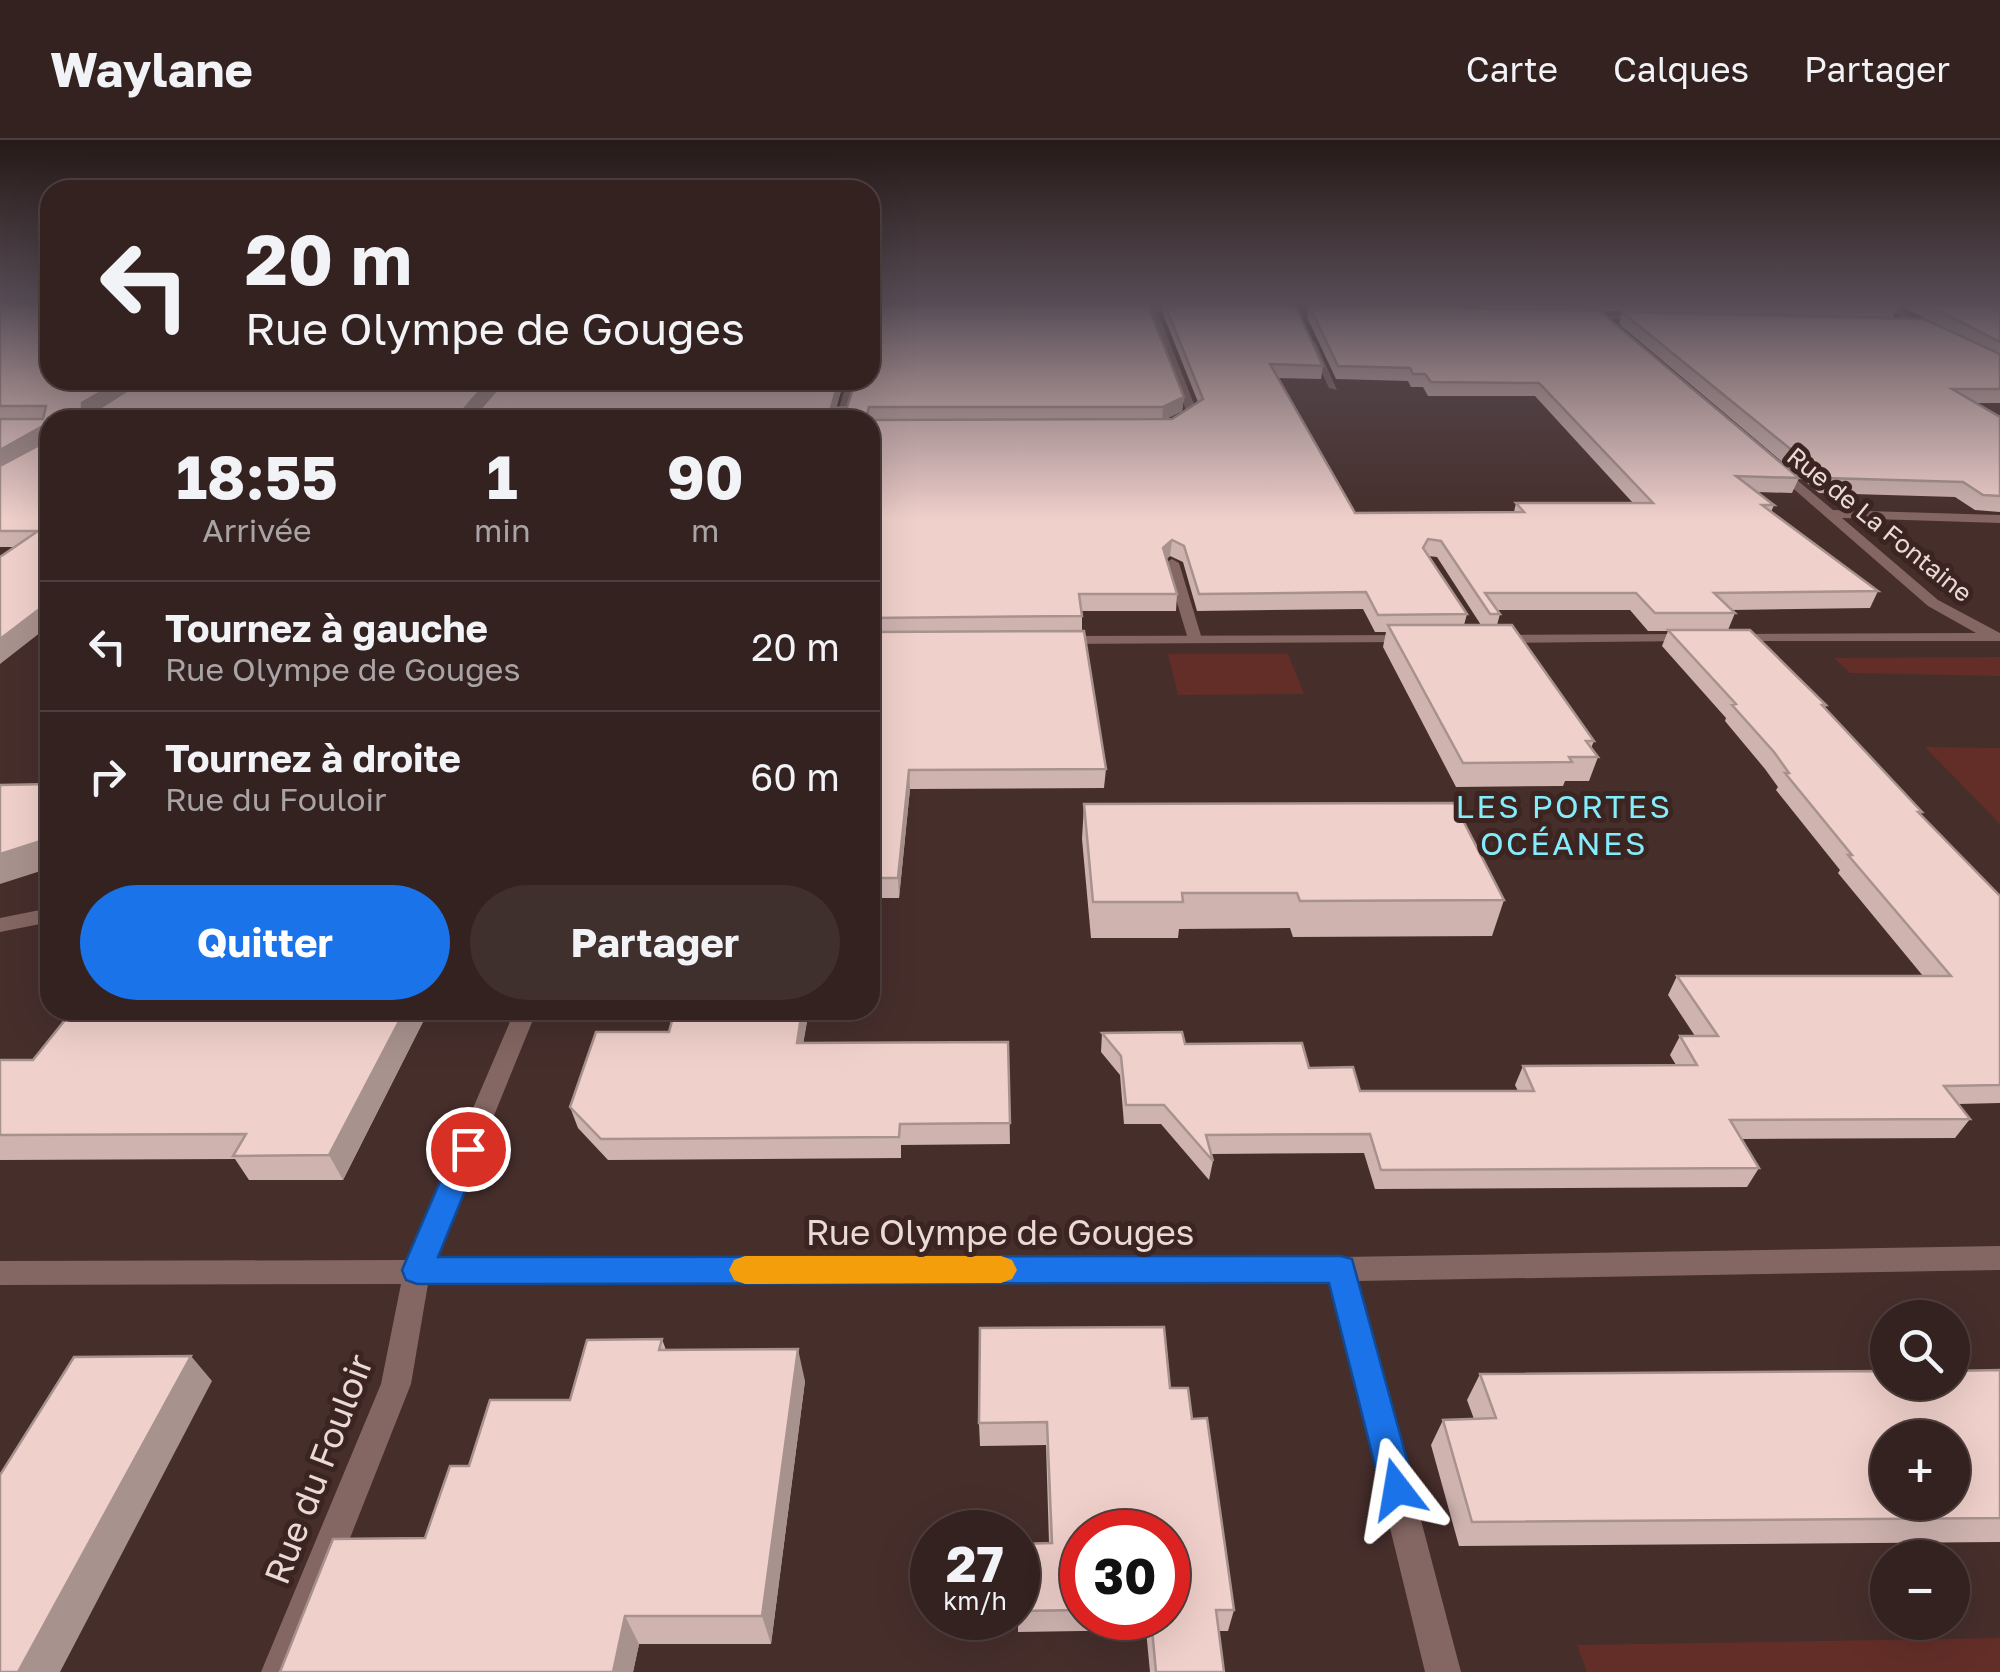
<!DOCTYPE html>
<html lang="fr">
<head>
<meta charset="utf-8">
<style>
	:root { --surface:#342220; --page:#3f2f2d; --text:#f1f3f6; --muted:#a9a4a5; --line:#4e3f3e; --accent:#1a73e8 }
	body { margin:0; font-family:"Golos Text",sans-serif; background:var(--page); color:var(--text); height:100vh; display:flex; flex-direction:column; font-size:38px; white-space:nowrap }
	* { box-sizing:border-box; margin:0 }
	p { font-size:32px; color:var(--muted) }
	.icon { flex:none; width:55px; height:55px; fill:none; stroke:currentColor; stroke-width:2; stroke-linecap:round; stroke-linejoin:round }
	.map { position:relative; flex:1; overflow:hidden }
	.drawer { position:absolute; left:40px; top:270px; width:840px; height:610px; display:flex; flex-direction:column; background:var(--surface); border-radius:30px; box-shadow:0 10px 40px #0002,0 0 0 2px var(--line) }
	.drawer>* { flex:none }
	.banner { position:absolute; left:40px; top:40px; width:840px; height:210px; border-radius:30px; box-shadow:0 10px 40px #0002,0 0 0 2px var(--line); background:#342220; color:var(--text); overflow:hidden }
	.controls { position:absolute; left:1870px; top:1160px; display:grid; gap:20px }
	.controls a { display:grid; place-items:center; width:100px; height:100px; border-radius:50%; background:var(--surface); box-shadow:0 10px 40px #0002,0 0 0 2px var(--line); font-size:50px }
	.speed { position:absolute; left:910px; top:1370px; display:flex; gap:20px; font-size:50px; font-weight:700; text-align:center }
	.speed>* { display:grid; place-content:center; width:130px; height:130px; border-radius:50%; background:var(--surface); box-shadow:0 10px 40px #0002,0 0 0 2px var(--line); line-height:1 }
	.speed small { font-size:25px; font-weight:400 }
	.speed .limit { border:15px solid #d22; background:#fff; color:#111 }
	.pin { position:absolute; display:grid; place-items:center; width:85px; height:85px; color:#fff; margin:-42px; border:5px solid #fff; border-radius:50%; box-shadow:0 2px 10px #0007 }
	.me { position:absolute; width:110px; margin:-55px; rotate:346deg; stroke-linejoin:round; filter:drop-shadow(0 0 8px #0008) }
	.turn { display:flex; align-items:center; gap:35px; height:210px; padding:0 40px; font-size:45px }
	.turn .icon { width:130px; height:130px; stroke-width:2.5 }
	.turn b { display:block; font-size:70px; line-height:85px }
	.eta { display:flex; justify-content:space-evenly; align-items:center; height:170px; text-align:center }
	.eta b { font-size:60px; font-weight:700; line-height:70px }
	.button { display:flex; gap:20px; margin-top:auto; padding:20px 40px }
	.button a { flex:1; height:115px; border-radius:60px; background:var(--accent); color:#fff; font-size:40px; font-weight:700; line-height:115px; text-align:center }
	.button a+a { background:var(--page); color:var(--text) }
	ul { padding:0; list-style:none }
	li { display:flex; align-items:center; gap:30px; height:130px; padding:0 40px; border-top:2px solid var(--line) }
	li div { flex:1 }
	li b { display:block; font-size:38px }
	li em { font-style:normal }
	header { display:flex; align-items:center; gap:60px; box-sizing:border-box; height:140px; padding:0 50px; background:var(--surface); border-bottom:2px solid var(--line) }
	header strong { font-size:48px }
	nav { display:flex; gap:55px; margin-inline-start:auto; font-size:35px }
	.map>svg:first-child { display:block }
	.green { fill:#642e28 }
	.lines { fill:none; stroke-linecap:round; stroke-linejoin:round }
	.lane { fill:#846662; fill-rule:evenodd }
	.street { fill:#846662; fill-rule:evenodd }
	.wall { fill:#ceb3af; fill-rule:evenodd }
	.shaded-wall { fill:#a8928e }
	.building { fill:#f0d0cb; stroke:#a8928e; stroke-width:2.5; fill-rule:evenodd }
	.route { fill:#1a73e8; stroke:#114b97; stroke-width:2.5 }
	.slow { fill:#f59e0b }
	.labels { text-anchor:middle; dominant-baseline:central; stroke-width:10; stroke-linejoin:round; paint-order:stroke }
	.far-street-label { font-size:25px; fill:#eadad7; stroke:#3c2421 }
	.neighbourhood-label { font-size:32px; letter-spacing:2.5px; fill:#84edfc; stroke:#3c2421 }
	.near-street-label { font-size:35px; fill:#eadad7; stroke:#3c2421 }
</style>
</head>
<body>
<header>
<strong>Waylane</strong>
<nav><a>Carte</a><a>Calques</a><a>Partager</a></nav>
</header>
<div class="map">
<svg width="2000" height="1532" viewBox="0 0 2000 1532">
	<rect width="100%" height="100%" fill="#462e2b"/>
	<path class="green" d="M1168 514H1288L1304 554 1178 555Z
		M2000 517V536L1850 533 1834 518Z
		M1925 607 2000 608V684Z
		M2000 1498V1532H1587L1577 1505Z"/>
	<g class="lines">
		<path class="lane" d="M1312 200 1316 203 1337 250 1329 248 1308 203Z
			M1172 419 1179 423 1202 499 1200 502 1195 503 1188 499 1165 423Z"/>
		<path class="street" d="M1119 165 1192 169 1157 171 1198 274 1181 286 1172 284 1187 273 1149 170 1122 169Z
			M1880 165H1891L1936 190 1929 192Z
			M1578 175H1647L1651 178 1581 180Z
			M848 240H858L845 280H835Z
			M1772 326H1780L1833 370 2000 375V383L1842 378 1938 460 2000 493V501H1727V495L1732 494 1976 493 1928 466 1772 330Z
			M1688 494 1693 495V501L1497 503 1490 499 1497 495Z
			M1408 495 1413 496V502L1062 504 1055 500 1062 496Z
			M50 768V782L0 792V778Z
			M515 870H537L435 1120 1341 1117 2000 1106V1130L1358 1141 1461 1532H1425L1330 1141 428 1144 411 1244 297 1532H261L381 1244 401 1144 0 1145V1121L408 1120Z"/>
	</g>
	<path class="wall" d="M0 165 50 240H844L836 268 1184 257 1182 271 1166 279H1172L1198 262 1163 174V165H1295L1323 226 1321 239 1278 238 1355 373 1514 372 1516 363H1633L1535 256H1428L1423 247H1411L1408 241 1336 239 1307 177 1309 165H1464V167L1355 166 1799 338 1792 353 1757 352 1774 365 1771 372 1878 451 1870 468 1731 470 1735 473 1728 490 1826 565 1825 568 1922 672 1920 675 2000 756V963L1958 964 1970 979 1955 998 1741 999 1759 1028 1747 1047 1375 1049 1364 1013 1211 1014 1213 1021 1209 1040 1161 984H1124L1120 935 1101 912 1102 893 1185 904 1309 928 1360 951H1518L1515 945 1523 926 1676 925 1670 915 1680 896H1695L1668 855 1677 836H1923L1838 733 1840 730 1776 650 1778 647 1765 629 1725 581 1726 578 1662 506 1668 491H1648L1630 470H1497L1500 474 1497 485 1594 601 1591 608 1598 617 1589 641H1565L1563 646 1456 647 1383 507 1386 492H1375L1363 469 1197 471 1183 422 1170 416 1166 419 1177 454 1176 471H1082V491L1106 629 1104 648 910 649 899 758H870V280H50V485L14 407H0ZM1428 416 1437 417 1481 485H1464L1467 474Z
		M1480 165H1898L1893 177 1482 168Z
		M1900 165H2000V263H1976L2000 277V372L1975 370 1955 357 1819 353 1619 184 1622 172 1939 186Z
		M1084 664 1504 760 1492 796 1293 797 1290 788 1179 789 1178 798H1091L1082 699Z
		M73 870H429L343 1040H249L235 1019 0 1020V920H33Z
		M675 870H809L803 903 1008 902 1010 1004 901 1005V1018L608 1020 578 988 570 967 669 892Z
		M662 1199 666 1210 805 1241 771 1504H639L633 1532H280L425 1398 469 1326Z
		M2000 1230V1402L1459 1406 1431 1305 1443 1280 1474 1279 1467 1260 1480 1234Z
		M1170 1248 1192 1279 1234 1470 1228 1491H1219L1224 1532H1150L1146 1490 1018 1492V1404L1049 1403 1046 1305 980 1306 979 1283ZM1082 1392 1168 1478H1082Z"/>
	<path class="shaded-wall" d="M121 240H148L89 277 82 269V263Z
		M489 240H504L470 280 464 269Z
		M839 240H844L833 280 831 268Z
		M1184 257 1182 271 1162 281 1163 267Z
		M41 287 48 302 0 330V310Z
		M1172 400 1170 416 1161 424 1163 408Z
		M50 461V485L0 524V499Z
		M909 630 910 649 899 758 898 738Z
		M50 698V728L0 744V714Z
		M405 870H429L343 1040 329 1015Z
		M802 870H809L800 923 797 903Z
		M798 1209 805 1241 771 1504 762 1476Z
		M191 1216 212 1241 60 1532H18Z
		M625 1476 639 1504 633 1532H613Z"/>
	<path class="building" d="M0 165H50V240H121L82 263V269H98L144 240H489L464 269H480L505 240H839L831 268 847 267 856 240H870V165H1148L1184 257 1163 267H869L866 280 1172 279 1203 259 1165 165H1295L1323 226 1270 224 1355 373 1524 372 1516 363H1653L1539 243 1431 242 1425 234H1413L1410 228 1338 226 1309 165 1600 171 1799 338 1736 336 1774 365H1762L1878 451 1714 453 1735 473H1655L1636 453H1485L1500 474H1490L1441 401 1428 399 1423 408 1467 474 1378 475 1366 452 1199 454 1184 406 1172 400 1163 408 1177 454H1079L1082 476 870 478V280H50V461L0 499V417L38 391H0V326L45 302 46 288 41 287 0 310V279H43L46 266H0Z
		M1928 165H2000V202Z
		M1622 172 1924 179 2000 214V249H1952L2000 277V356L1983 355 1963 342 1826 338Z
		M1388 485H1512L1594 601H1586L1598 617H1569L1572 622 1463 623Z
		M1668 490H1750L1826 565H1822L1922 672H1918L2000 756V945L1944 946 1970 979 1730 980 1759 1028 1381 1030 1370 994 1206 995 1213 1021 1164 965H1126L1121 916 1102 893 1182 892 1185 904 1302 903 1309 928 1353 927 1360 951H1534L1523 926 1697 925 1680 896H1718L1677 836H1951L1848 715H1852L1785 633H1789L1774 612 1732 565 1736 564Z
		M1084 491 1106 629 909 630 898 738H870V492Z
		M50 644V698L0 714V645Z
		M1454 663 1504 760 1300 761 1297 753H1182L1183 762H1093L1084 664Z
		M73 870H405L329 1015 233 1016 246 994 0 995V920H33Z
		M675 870H802L797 903 1008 902 1010 983 900 984 899 997 601 999 570 967 596 892H669Z
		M1164 1187 1170 1248H1188L1192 1279 1207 1278 1234 1470H1216L1224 1532H1156L1151 1478H1168V1392H1082V1470L1018 1471V1404L1052 1403 1047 1282 979 1283 980 1188Z
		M662 1199 659 1210 798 1209 762 1476H625L613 1532H280L333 1399 425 1398 450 1326H469L490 1260H570L587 1200Z
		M191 1216 18 1532H0V1335L74 1217Z
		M2000 1230V1378L1472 1382 1443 1280 1496 1278 1480 1234 1888 1231V1242H1952V1231ZM1888 1298H1952V1362H1888Z"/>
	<linearGradient id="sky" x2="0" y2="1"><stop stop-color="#261918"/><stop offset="0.43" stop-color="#574c55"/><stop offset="1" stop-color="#574c55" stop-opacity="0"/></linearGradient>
	<rect width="2000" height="380" fill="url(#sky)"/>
	<path class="route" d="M468 998 478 1001 482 1009 438 1117 1341 1116 1352 1119 1415 1349 1409 1361 1397 1367 1384 1361 1329 1143 417 1144 406 1140 402 1130 454 1009 458 1001Z"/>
	<path class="slow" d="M745 1116H1001L1012 1120 1017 1130 1012 1139 1001 1143 745 1144 734 1140 729 1130 734 1120Z"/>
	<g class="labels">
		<g class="far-street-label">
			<text transform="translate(1880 384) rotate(39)">Rue de La Fontaine</text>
		</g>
		<g class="neighbourhood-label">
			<text x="1564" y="666">LES PORTES<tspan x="1564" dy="37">OCÉANES</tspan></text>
		</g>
		<g class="near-street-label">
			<text x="1000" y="1092">Rue Olympe de Gouges</text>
			<text transform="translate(318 1329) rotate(-69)">Rue du Fouloir</text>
		</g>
	</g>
</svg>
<div class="controls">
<a><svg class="icon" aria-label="search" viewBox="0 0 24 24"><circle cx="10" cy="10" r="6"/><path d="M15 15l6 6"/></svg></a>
<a>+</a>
<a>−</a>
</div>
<div class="speed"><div>27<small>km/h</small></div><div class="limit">30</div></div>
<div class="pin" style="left:468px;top:1009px;background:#d93025"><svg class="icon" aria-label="arrive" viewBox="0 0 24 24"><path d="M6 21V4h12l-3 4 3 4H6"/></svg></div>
<svg class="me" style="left:1397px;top:1349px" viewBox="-20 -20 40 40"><path d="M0-17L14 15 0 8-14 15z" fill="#1a73e8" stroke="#fff" stroke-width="4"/></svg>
<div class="banner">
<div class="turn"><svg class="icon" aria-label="left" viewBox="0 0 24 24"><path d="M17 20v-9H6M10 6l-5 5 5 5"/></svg><div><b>20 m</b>Rue Olympe de Gouges</div></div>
</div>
<section class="drawer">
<div class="eta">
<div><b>18:55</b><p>Arrivée</p></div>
<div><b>1</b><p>min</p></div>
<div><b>90</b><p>m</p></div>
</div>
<ul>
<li><svg class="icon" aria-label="left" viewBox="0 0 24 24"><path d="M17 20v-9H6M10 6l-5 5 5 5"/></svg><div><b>Tournez à gauche</b><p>Rue Olympe de Gouges</p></div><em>20 m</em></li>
<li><svg class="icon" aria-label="right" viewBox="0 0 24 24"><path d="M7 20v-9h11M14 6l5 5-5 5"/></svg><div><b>Tournez à droite</b><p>Rue du Fouloir</p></div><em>60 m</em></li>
</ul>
<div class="button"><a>Quitter</a><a>Partager</a></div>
</section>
</div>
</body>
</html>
